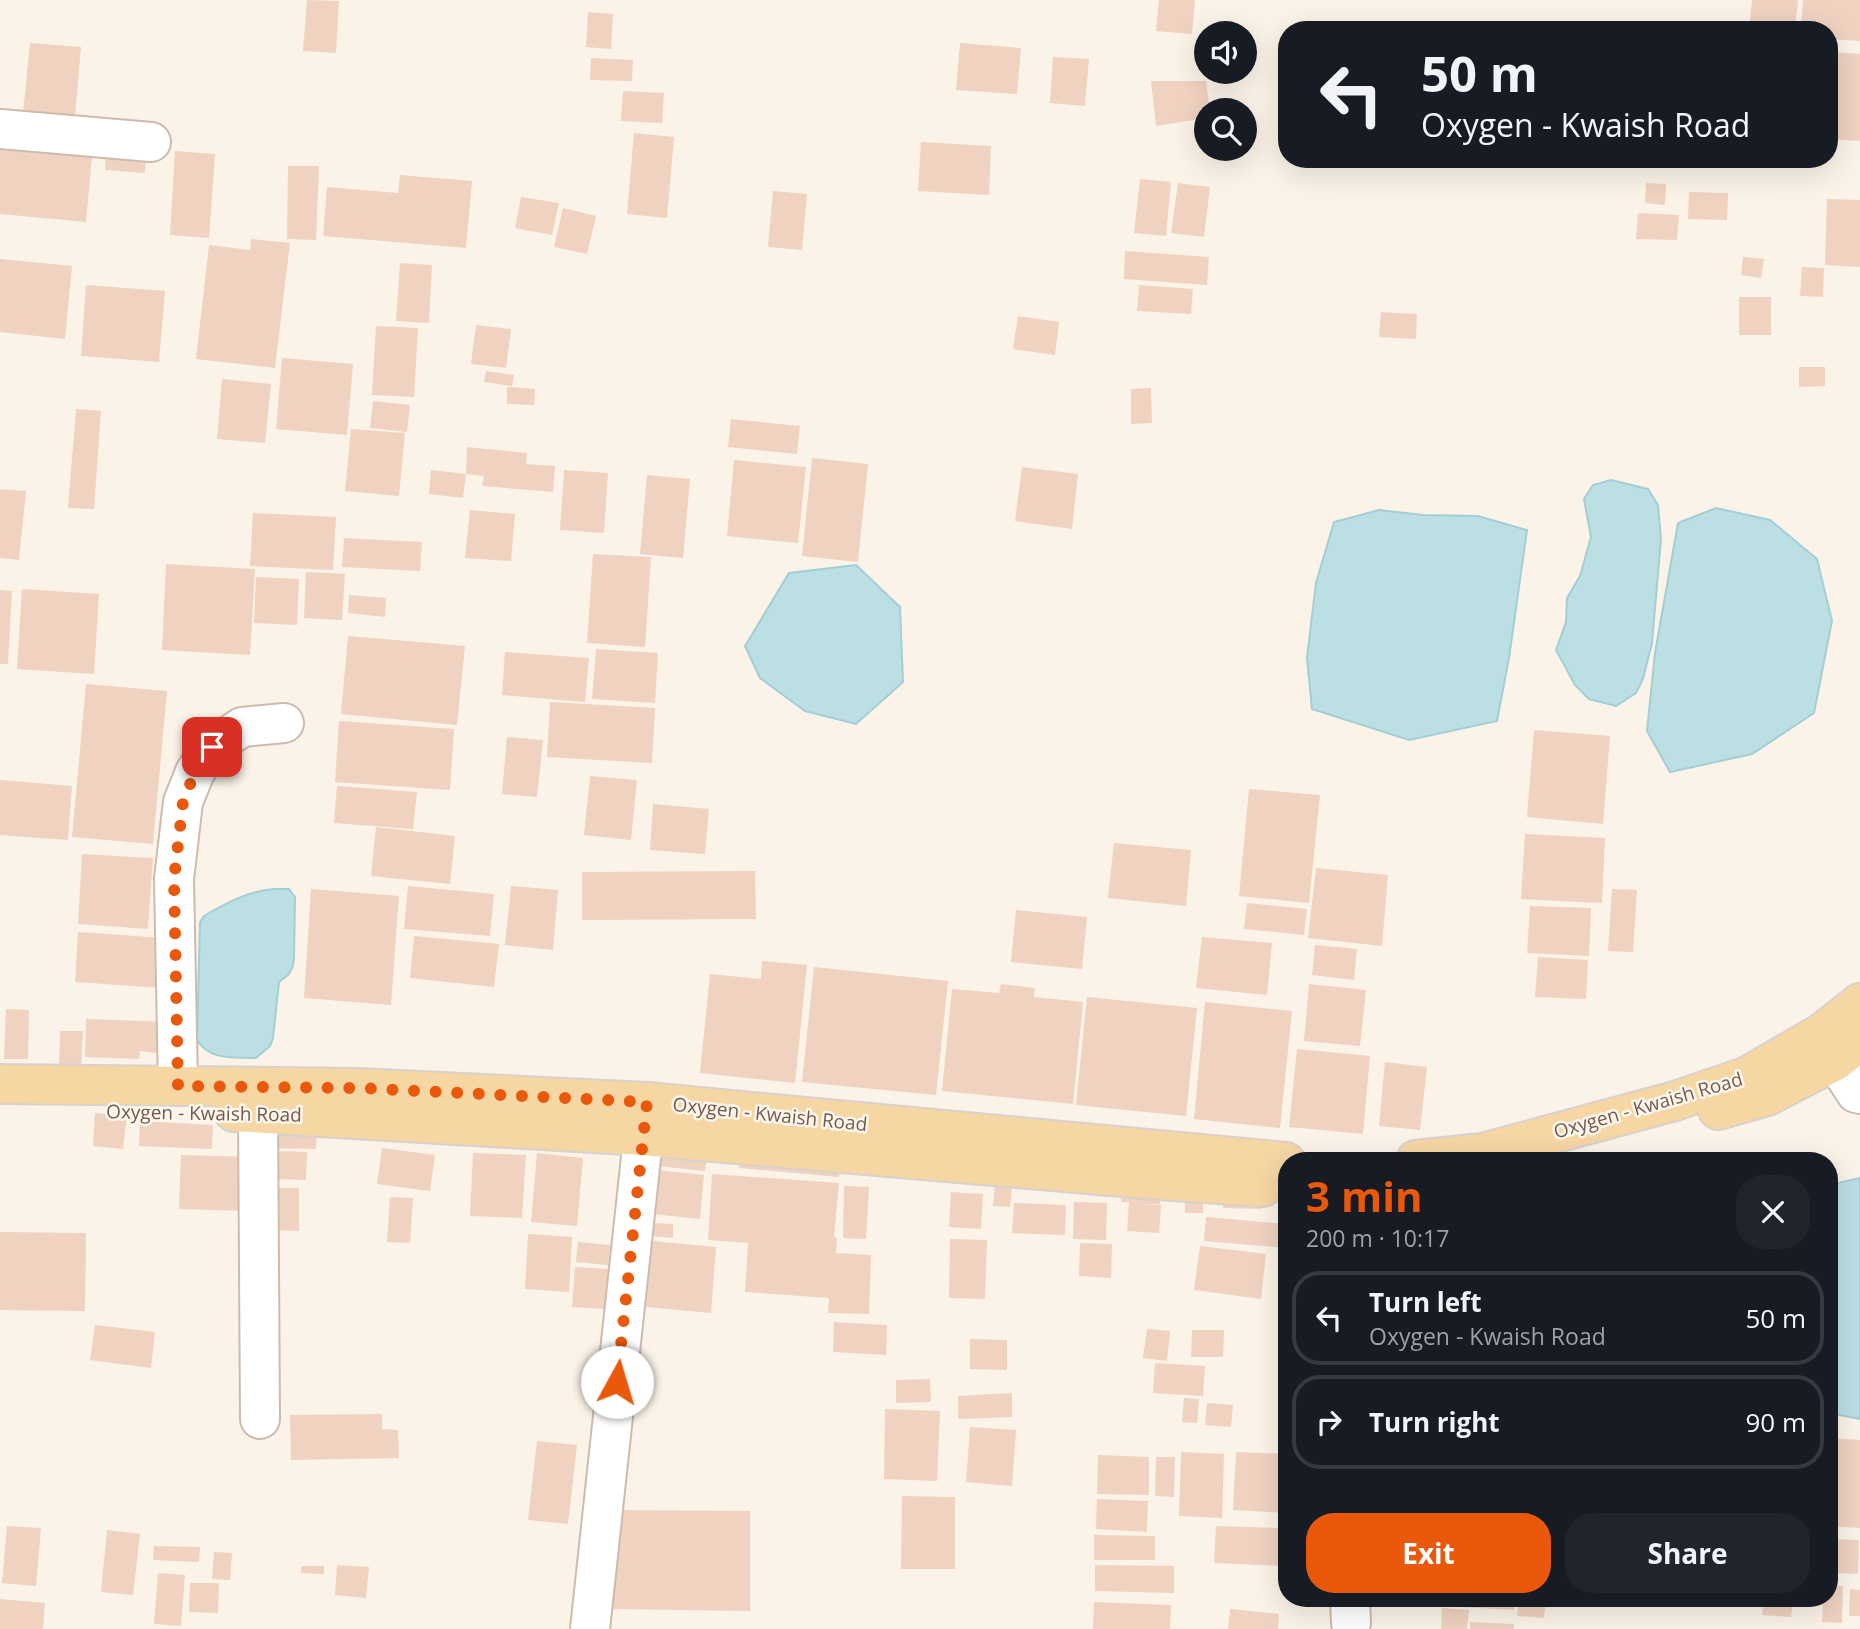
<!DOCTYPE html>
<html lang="en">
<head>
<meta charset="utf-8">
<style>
	:root { --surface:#171b24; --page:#20242c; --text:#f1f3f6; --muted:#9ea1a6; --line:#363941; --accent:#ea580c }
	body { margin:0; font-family:"Open Sans",sans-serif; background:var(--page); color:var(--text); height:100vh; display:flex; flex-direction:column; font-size:26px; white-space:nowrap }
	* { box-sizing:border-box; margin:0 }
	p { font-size:23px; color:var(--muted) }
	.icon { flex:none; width:38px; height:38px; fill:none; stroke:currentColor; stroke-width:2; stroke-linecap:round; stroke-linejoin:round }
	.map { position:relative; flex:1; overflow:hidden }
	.details { position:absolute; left:1278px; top:1152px; width:560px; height:455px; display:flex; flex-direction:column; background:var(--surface); border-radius:28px; box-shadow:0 7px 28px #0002 }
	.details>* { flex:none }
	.banner { position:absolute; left:1278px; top:21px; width:560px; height:147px; border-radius:28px; box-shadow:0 7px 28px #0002; background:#171b24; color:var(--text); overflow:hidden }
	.controls { position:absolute; left:1194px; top:21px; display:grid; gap:14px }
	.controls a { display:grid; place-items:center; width:63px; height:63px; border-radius:50%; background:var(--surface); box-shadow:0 7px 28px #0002; font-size:35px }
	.pin { position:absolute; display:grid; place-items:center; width:60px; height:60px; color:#fff; margin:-30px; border-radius:14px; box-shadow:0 4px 10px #0006 }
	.me { position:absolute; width:77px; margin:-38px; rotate:6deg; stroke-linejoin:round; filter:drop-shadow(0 0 5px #0008) }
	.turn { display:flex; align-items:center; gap:24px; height:147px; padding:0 28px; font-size:32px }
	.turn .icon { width:91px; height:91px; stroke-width:2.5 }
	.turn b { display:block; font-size:49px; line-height:60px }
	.round { display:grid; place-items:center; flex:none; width:74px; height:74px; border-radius:28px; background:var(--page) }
	.overview { display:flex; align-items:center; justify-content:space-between; height:119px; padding:0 28px }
	h1 { font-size:42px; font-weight:700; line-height:52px; color:var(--accent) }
	.cta { display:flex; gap:14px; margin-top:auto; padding:14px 28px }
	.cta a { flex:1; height:80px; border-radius:28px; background:var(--accent); color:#fff; font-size:28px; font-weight:700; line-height:80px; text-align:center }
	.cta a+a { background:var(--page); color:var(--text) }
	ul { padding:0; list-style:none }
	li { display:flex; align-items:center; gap:21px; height:94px; margin:0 14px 10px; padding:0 14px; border:4px solid var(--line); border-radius:28px }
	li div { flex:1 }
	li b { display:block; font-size:26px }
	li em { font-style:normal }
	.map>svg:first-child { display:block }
	.water { fill:#bcdfe4; stroke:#a3ced5; stroke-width:2 }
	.building { fill:#efd2c0 }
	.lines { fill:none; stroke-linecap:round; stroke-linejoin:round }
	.minor-casing { stroke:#cdbbae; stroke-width:42 }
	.major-casing { stroke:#d8d1cd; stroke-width:42 }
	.minor { stroke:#fff; stroke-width:38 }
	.major { stroke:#f6d6a3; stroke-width:38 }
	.route { stroke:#ea580c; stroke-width:12; stroke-dasharray:0 21.6 }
	.labels { text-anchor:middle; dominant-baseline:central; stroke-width:5; stroke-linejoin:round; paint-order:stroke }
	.street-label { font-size:19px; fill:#745a4c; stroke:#fef7ed }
</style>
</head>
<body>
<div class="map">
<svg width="1860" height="1629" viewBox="0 0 1860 1629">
	<rect width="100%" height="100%" fill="#fbf3e7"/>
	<path class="water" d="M1611 480 1648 489 1658 505 1661 539 1652 643 1643 679 1636 693 1616 706 1589 699 1575 685 1556 650 1566 622 1567 598 1580 576 1591 537 1584 499 1593 485Z
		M1716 508 1770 520 1817 559 1832 621 1814 713 1752 754 1670 772 1647 731 1655 653 1678 523Z
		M1379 510 1423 515 1478 516 1527 530 1509 658 1497 721 1409 740 1312 709 1307 658 1316 583 1334 522Z
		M856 565 900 607 903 682 856 724 805 711 760 678 745 646 789 573Z
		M274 889H289L295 897 294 957 293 966 289 974 279 982 273 1038 270 1046 256 1058C233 1057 210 1061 197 1040L200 922 204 916C226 903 248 891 274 889Z
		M1860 1178V1419L1829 1413V1185Z"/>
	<path class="building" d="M307 0 339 1 336 53 303 51Z
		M1159 0H1195L1192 34 1156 31Z
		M1752 0H1798L1795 30H1749Z
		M1803 0H1860V41L1829 39V30H1801Z
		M588 12 613 14 611 49 586 47Z
		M1409 23 1455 28V30H1408Z
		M30 43 81 47 74 128 22 123Z
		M960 43 1021 48 1017 94 956 90Z
		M1834 52 1860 54V141L1829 139Z
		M1053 57 1089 59 1085 106 1050 103Z
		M591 58 633 60 632 81 590 80Z
		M1151 81H1206L1210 110H1206V118L1156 126Z
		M623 91 664 93 662 123 621 121Z
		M634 133 674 137 667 218 627 214Z
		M0 137 93 145 86 222 0 214Z
		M921 142 991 146 989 195 918 191Z
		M106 148 146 151 145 173 105 170Z
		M175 151 215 154 209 238 170 235Z
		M288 166H319L316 240 287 239Z
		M400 175 472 181 466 248 323 236 327 187 398 193Z
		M1140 179 1171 182 1166 236 1134 233Z
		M1178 183 1210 187 1204 237 1171 233Z
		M1646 183 1666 184 1665 205 1645 203Z
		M773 191 807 194 802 250 768 247Z
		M1689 192 1728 193 1727 220 1688 219Z
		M521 197 559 203 552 235 515 228Z
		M1827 199 1860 200V267L1825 265Z
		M563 208 596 216 587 254 554 247Z
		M1638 213 1679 215 1677 240 1636 239Z
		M251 239 290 243 275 368 196 359 209 245 250 250Z
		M1125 251 1209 257 1207 285 1124 279Z
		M1743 257 1764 259 1761 278 1741 275Z
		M0 259 72 266 65 339 0 332Z
		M400 263 432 265 429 323 396 321Z
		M1802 267 1824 268 1823 297 1800 296Z
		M86 285 165 291 159 362 81 356Z
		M1139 285 1193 289 1191 314 1137 311Z
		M1739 297H1771V335H1739Z
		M1381 312 1417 314 1416 339 1379 337Z
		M1018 316 1059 322 1055 355 1013 349Z
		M476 325 511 329 506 368 471 364Z
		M376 326 418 328 414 397 372 395Z
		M282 358 353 364 347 435 276 429Z
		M1799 367H1825V386L1799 387Z
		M486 371 514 375 512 386 484 382Z
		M222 379 271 384 265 443 217 439Z
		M507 387 535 389 534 405 507 404Z
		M1151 388 1152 423 1131 424V389Z
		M373 401 410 405 407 432 370 428Z
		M76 409 101 411 94 509 68 508Z
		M731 419 800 426 797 454 728 447Z
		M351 429 405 433 399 496 345 491Z
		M467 447 527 453 526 464 555 466 553 492 482 486 484 476 466 474Z
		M812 458 868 464 858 562 802 556Z
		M734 460 806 467 798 543 727 536Z
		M1022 467 1078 474 1072 529 1015 521Z
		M431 470 466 474 463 498 429 494Z
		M564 470 608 473 604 533 560 530Z
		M647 475 690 479 683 558 640 554Z
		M0 489 26 491 19 560 0 558Z
		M470 510 515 514 511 561 465 558Z
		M253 513 336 517 333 570 250 566Z
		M344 538 422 542 420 571 342 567Z
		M593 554 651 557 645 647 587 643Z
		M166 564 255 569 250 655 162 650Z
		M306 572 345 574 342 620 304 618Z
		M256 577 299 579 297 625 254 623Z
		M22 589 99 594 94 674 17 669Z
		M0 590 12 591 8 664H0Z
		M349 595 386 598 385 617 348 613Z
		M348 636 465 646 457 725 341 714Z
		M596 649 658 653 655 703 592 699Z
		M505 652 589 658 585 702 502 695Z
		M86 684 167 691 153 844 72 837Z
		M550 702 655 708 652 763 547 757Z
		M339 721 454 729 450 790 335 782Z
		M1534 730 1610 736 1603 824 1527 817Z
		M507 737 543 740 537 797 502 794Z
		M590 776 637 780 631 840 584 835Z
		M0 780 72 786 68 840 0 835Z
		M337 786 417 792 413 829 334 823Z
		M1249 789 1320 795 1309 903 1239 896Z
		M653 804 709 809 705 854 650 850Z
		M376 827 455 836 450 884 371 876Z
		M1525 834 1605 838 1602 903 1521 899Z
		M1114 843 1191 850 1186 906 1108 898Z
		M82 854 153 858 148 929 78 924Z
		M1316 868 1388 875 1382 946 1308 938Z
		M755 871 756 919 582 920V872Z
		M408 886 494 894 490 936 404 929Z
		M511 886 558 890 553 950 505 945Z
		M311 889 399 896 391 1005 304 998Z
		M1612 889 1637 890 1633 952 1608 951Z
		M1247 903 1307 909 1304 935 1244 929Z
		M1530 906 1591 908 1589 956 1527 953Z
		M1016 910 1087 917 1082 969 1011 962Z
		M78 932 165 938 162 988 75 982Z
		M414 936 499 944 494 987 410 978Z
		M1202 937 1272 943 1267 995 1196 988Z
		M1315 945 1357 949 1354 980 1312 975Z
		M1538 957 1588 960 1586 999 1535 997Z
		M762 961 807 965 795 1083 700 1073 710 974 761 979Z
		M814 967 948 981 936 1095 802 1082Z
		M1001 984 1035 988 1034 997 1083 1002 1073 1104 942 1091 952 989 999 993Z
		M1309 984 1366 990 1360 1046 1304 1041Z
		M1087 997 1197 1008 1186 1116 1076 1105Z
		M1205 1002 1292 1011 1280 1128 1194 1119Z
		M6 1009 29 1010 28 1059H4Z
		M86 1019 172 1022 170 1055 140 1051 139 1059 85 1057Z
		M60 1031H83L81 1068 59 1067Z
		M1297 1049 1370 1056 1363 1134 1289 1127Z
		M1385 1062 1427 1067 1420 1130 1379 1126Z
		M95 1113 127 1116 123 1149 93 1146Z
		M140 1121 213 1125 212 1149 139 1146Z
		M262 1121 317 1122 316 1149 262 1148Z
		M659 1143 708 1149 705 1171 657 1166Z
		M382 1148 435 1155 430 1191 377 1184Z
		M741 1148 841 1157 839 1177 739 1168Z
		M275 1151 307 1152 306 1180 274 1179Z
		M473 1153 526 1155 522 1218 470 1216Z
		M537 1153 583 1158 577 1226 531 1222Z
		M181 1155 253 1157 252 1211 179 1209Z
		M658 1170 704 1175 700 1219 653 1214Z
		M996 1172 1013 1174 1010 1207 993 1206Z
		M712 1174 839 1183 834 1237 837 1238 836 1253 871 1255 869 1314 828 1313 829 1298 745 1292 748 1243 708 1240Z
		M1123 1180 1161 1182 1160 1204H1139L1161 1205 1159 1233 1127 1231 1129 1202H1121Z
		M844 1186 869 1187 866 1239 843 1238Z
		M271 1188H299V1231L272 1230Z
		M951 1192 983 1194 981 1229 949 1227Z
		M1223 1193 1262 1194 1261 1209 1223 1208Z
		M1185 1196H1203V1213H1185Z
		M390 1197 413 1198 410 1243 387 1242Z
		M1074 1202 1107 1203 1106 1240 1073 1239Z
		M1014 1203 1066 1205 1065 1235 1012 1233Z
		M1206 1217 1286 1224V1248L1204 1241Z
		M651 1223 673 1224V1238L650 1236Z
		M0 1232 86 1233 85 1311 0 1310Z
		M528 1234 572 1237 569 1292 525 1289Z
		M950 1239 987 1240 985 1299 949 1298Z
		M652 1241 716 1247 711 1313 646 1307Z
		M578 1242 610 1245 608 1265 576 1262Z
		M1080 1243 1112 1244 1111 1278 1079 1276Z
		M1200 1246 1266 1254 1261 1299 1194 1290Z
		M575 1267 608 1269 606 1309 572 1307Z
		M834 1322 887 1325 886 1355 833 1352Z
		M95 1325 155 1332 151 1368 90 1360Z
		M1147 1329 1170 1331 1167 1361 1143 1358Z
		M1192 1330H1224L1223 1357H1191Z
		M970 1339 1007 1340V1370L970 1369Z
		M1155 1363 1205 1366 1203 1396 1153 1393Z
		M930 1379 931 1402 896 1403V1380Z
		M1012 1393V1417L958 1419V1396Z
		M1184 1398 1199 1399 1197 1423 1182 1422Z
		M1207 1403 1233 1405 1231 1427 1205 1425Z
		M885 1409 940 1411 937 1481 884 1479Z
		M382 1414V1429L398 1430 399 1458 291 1460 290 1415Z
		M970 1427 1016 1430 1012 1486 966 1482Z
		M1829 1438 1860 1440V1528L1829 1526Z
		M537 1441 577 1445 568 1524 528 1520Z
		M1181 1452 1224 1454 1222 1518 1179 1516Z
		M1236 1452 1286 1454V1513L1233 1510Z
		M1098 1455 1149 1457V1495L1097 1494Z
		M1156 1457H1175L1174 1497 1155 1496Z
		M902 1496 955 1497V1569H901Z
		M1097 1499 1148 1501 1147 1532 1096 1529Z
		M612 1510 750 1511V1611L611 1609Z
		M7 1526 41 1528 36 1586 2 1583Z
		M1216 1526 1282 1528 1281 1566 1214 1563Z
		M107 1530 140 1534 133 1595 101 1592Z
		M1094 1535 1155 1536V1560H1094Z
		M1831 1539 1859 1540 1858 1574 1831 1573Z
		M154 1546 200 1547 199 1562 153 1560Z
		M214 1552 232 1553 230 1580 212 1579Z
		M337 1565 369 1567 366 1598 335 1595Z
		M1095 1565 1174 1566V1593L1095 1591Z
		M301 1566H324V1574L301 1573Z
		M158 1573 185 1575 181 1626 154 1624Z
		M190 1583H219L218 1613 189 1612Z
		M1829 1586H1843L1842 1623 1822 1622 1823 1598H1829Z
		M1850 1589 1860 1590V1616H1849Z
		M1445 1598H1515L1514 1610 1444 1606Z
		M1519 1598 1546 1600 1544 1618 1517 1616Z
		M1764 1598 1793 1599 1791 1617 1762 1615Z
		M0 1599 45 1603 43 1629H0Z
		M1094 1602 1171 1605 1170 1629H1093Z
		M1442 1608 1469 1610 1467 1629H1441Z
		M1230 1609 1279 1614 1278 1629H1228Z
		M1470 1622 1514 1624V1629H1470Z"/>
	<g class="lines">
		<g class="minor-casing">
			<path id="minor" d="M0 129 151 142
				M1822 1033 1835 1061 1856 1093 1860 1094
				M178 1086 174 879 183 802 195 772 212 747 242 727 284 723
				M258 1112 260 1419
				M1350 1598 1351 1623
				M590 1629 647 1102"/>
		</g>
		<g class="major-casing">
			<path id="major" d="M0 1084 358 1088 647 1102 1286 1162
				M1718 1110 1767 1096 1835 1061 1860 1042
				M234 1112 643 1136 1145 1179 1263 1187
				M1416 1160 1482 1153 1675 1101 1748 1076 1822 1033 1860 1003"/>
		</g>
		<use href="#minor" class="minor"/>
		<use href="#major" class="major"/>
	</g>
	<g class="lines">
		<path class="route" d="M212 747 195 772 183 802 174 879 178 1086 358 1088 647 1102 617 1382"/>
	</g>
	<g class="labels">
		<g class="street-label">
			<text transform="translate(1648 1105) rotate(-16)">Oxygen - Kwaish Road</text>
			<text transform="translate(204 1113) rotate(1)">Oxygen - Kwaish Road</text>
			<text transform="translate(770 1114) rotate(6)">Oxygen - Kwaish Road</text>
		</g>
	</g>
</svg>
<div class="controls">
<a><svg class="icon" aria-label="sound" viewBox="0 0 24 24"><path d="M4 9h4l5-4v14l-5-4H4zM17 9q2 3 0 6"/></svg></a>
<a><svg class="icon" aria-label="search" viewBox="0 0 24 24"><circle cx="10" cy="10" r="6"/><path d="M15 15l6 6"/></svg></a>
</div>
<div class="pin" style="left:212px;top:747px;background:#d93025"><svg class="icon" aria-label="arrive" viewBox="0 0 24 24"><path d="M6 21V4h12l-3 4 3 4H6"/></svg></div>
<svg class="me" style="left:617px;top:1382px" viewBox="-20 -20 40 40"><circle r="19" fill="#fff"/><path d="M0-13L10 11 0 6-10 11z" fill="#ea580c"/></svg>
<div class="banner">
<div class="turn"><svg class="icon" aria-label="left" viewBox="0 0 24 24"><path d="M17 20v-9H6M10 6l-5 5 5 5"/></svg><div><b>50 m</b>Oxygen - Kwaish Road</div></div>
</div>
<section class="details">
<div class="overview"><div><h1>3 min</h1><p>200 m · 10:17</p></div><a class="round"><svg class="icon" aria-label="close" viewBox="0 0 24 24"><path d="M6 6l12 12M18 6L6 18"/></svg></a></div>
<ul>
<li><svg class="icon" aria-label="left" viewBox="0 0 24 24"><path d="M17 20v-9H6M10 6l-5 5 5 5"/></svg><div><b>Turn left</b><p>Oxygen - Kwaish Road</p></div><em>50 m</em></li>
<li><svg class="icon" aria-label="right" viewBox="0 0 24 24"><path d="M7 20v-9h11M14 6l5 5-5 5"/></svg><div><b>Turn right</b></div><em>90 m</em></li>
</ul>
<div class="cta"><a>Exit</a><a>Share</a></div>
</section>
</div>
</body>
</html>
